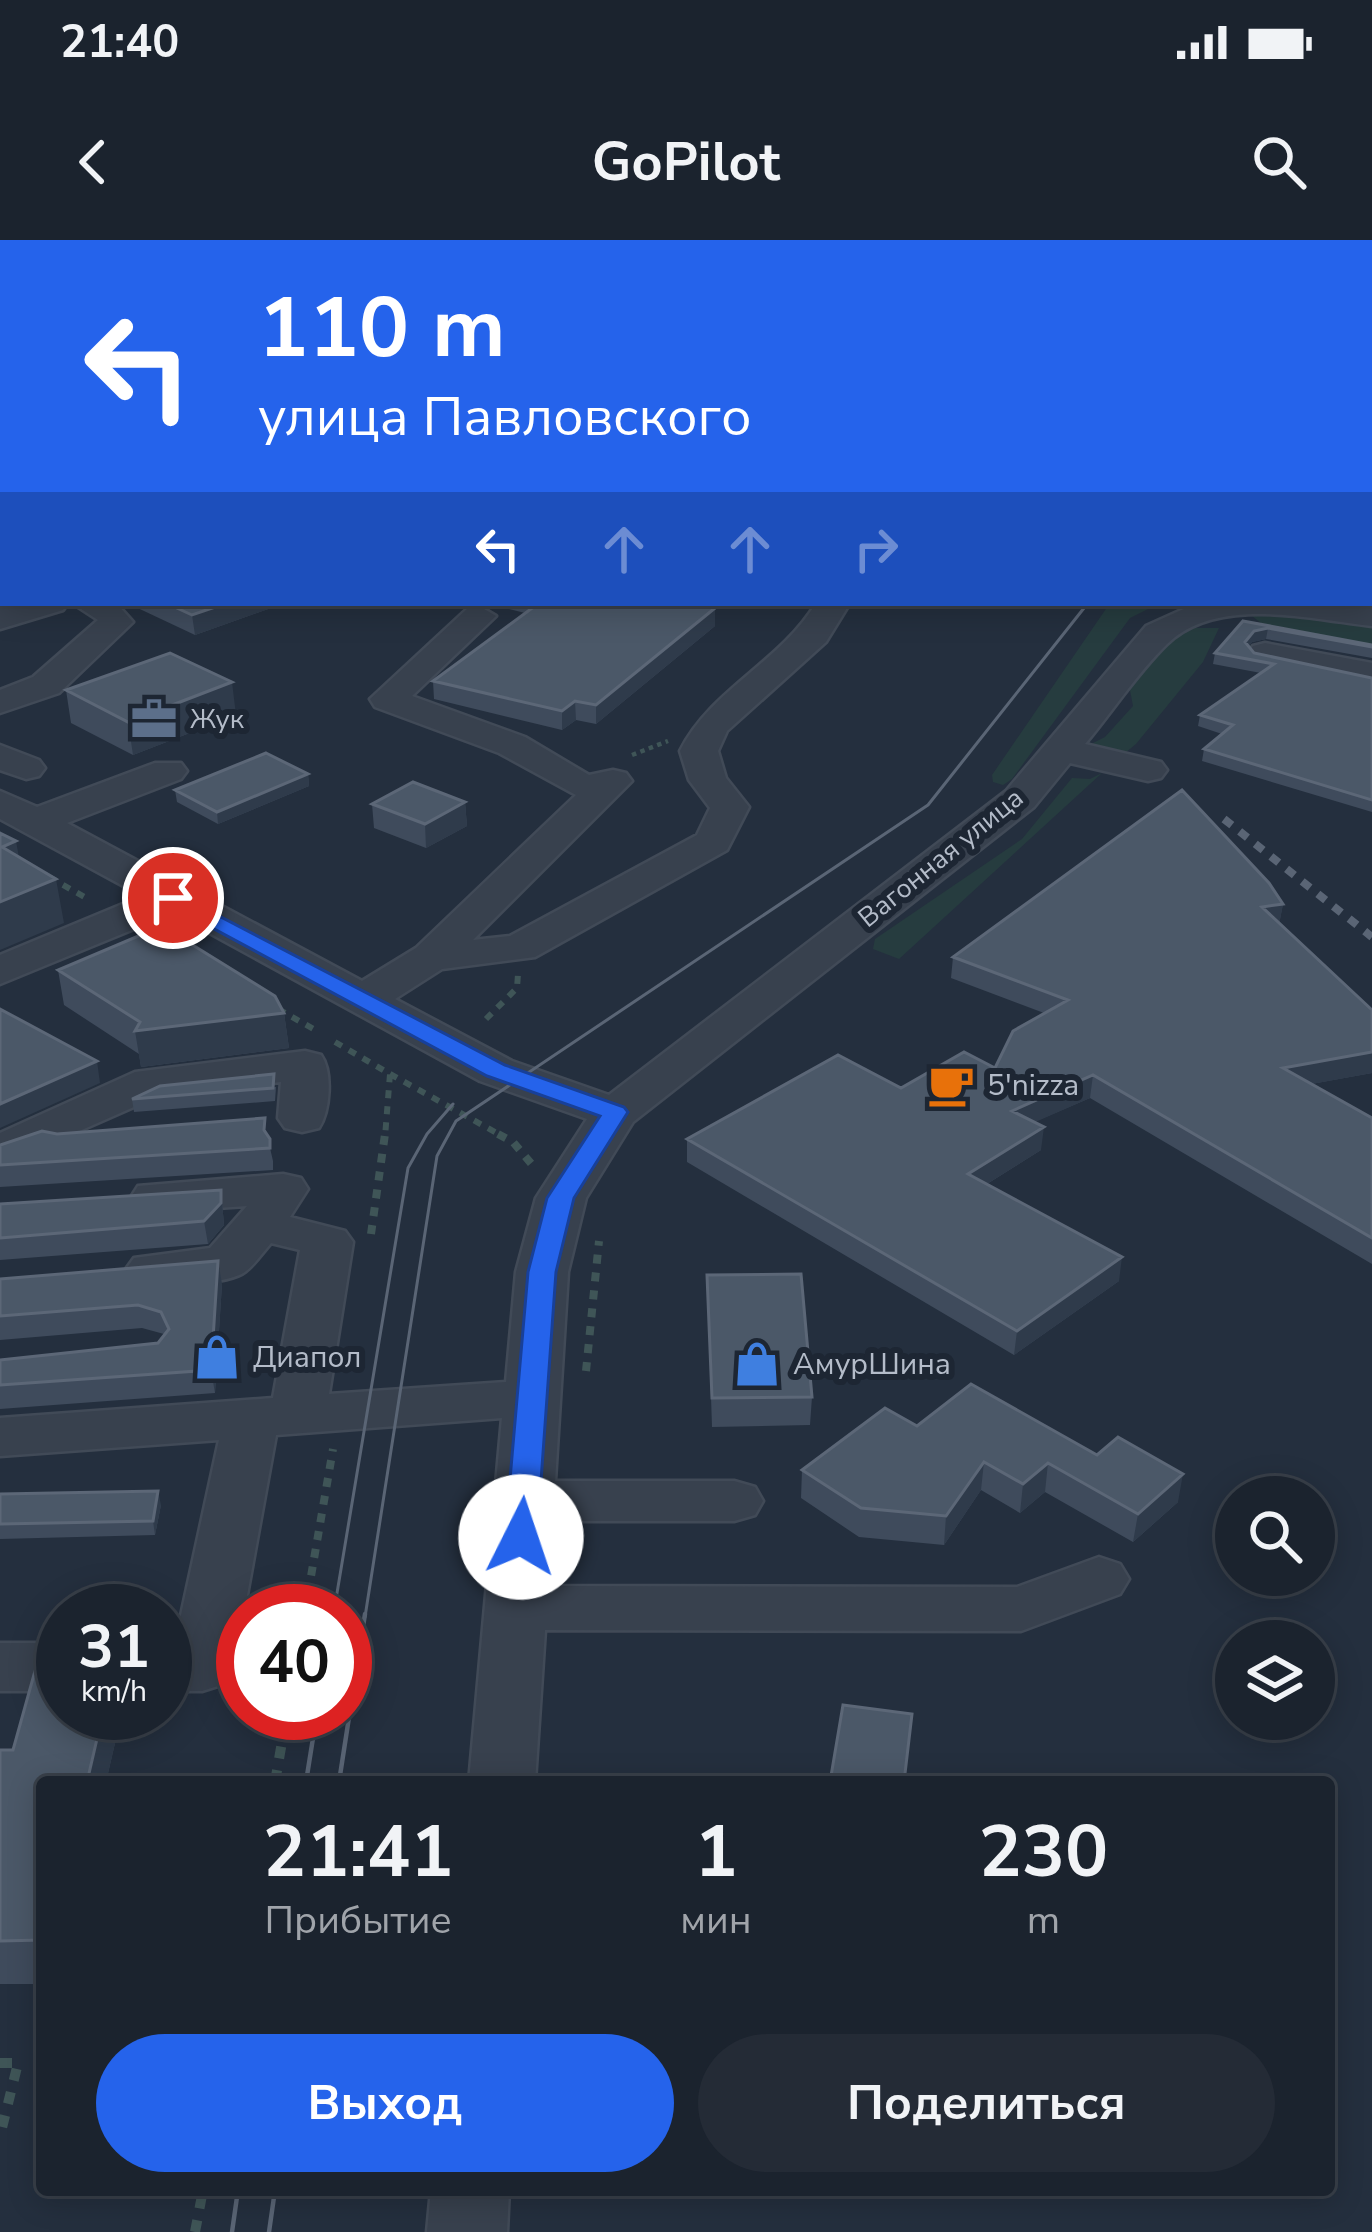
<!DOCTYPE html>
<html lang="ru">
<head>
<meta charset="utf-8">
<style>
	:root { --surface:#1b232e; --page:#242b36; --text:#f1f3f6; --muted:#a0a4aa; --line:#39404a; --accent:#2563eb }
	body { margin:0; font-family:"Nunito Sans",sans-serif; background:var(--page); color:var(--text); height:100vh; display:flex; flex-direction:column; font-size:45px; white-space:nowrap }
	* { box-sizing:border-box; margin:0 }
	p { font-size:39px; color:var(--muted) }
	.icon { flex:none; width:66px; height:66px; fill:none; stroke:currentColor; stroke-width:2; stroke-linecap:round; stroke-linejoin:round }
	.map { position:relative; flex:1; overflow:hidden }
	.sheet { position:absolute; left:36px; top:1536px; width:1299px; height:420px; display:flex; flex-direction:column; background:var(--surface); border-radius:12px; box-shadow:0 6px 30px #0003,0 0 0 3px var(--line) }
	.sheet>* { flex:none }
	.hud { position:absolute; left:0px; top:0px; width:1374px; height:366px; box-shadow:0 6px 30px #0003,0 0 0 3px var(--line); background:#2563eb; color:#fff; overflow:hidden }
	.tools { position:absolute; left:1215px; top:1236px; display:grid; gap:24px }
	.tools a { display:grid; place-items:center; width:120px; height:120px; border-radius:50%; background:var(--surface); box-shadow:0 6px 30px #0003,0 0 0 3px var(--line); font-size:60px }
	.speed { position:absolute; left:36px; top:1344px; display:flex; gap:24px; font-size:60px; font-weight:700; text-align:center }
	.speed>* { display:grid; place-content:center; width:156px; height:156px; border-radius:50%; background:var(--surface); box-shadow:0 6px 30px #0003,0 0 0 3px var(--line); line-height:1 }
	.speed small { font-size:30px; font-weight:400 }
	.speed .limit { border:18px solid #d22; background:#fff; color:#111 }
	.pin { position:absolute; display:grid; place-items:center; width:102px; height:102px; color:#fff; margin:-51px; border:6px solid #fff; border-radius:50%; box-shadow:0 3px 12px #0007 }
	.me { position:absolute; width:132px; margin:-66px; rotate:4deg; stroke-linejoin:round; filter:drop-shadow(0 0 9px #0008) }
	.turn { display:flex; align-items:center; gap:42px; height:252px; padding:0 60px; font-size:54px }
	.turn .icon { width:156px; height:156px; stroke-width:2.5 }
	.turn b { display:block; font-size:84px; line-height:102px }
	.lanes { display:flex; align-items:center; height:114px; padding:0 60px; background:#0003; justify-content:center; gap:60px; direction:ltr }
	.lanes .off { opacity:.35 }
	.eta { display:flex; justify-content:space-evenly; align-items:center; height:204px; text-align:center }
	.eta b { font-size:72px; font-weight:700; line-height:84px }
	.cta { display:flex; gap:24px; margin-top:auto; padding:24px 60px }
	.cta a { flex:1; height:138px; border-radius:72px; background:var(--accent); color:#fff; font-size:48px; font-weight:700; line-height:138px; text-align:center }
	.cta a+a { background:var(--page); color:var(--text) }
	.status { display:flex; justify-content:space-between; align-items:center; height:84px; padding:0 60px; background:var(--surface); direction:ltr }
	.status svg { height:33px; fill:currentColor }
	header { display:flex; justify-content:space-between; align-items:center; height:156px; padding:0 60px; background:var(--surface); font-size:54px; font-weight:700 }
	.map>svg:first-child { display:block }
	.green { fill:#263c3f }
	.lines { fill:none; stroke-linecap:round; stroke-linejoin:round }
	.minor-casing { stroke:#414a57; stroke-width:5 }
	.path-far3 { stroke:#3f5557; stroke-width:4.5; stroke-dasharray:4.5 4.5; stroke-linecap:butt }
	.path-far2 { stroke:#3f5557; stroke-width:6; stroke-dasharray:8 8; stroke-linecap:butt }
	.path-far1 { stroke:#3f5557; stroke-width:8; stroke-dasharray:9 9; stroke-linecap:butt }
	.path { stroke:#3f5557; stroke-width:10; stroke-dasharray:12 12; stroke-linecap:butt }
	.minor { fill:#38414e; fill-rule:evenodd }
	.tram-far1 { stroke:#5a6575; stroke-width:3 }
	.tram { stroke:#5a6575; stroke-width:4.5 }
	.rail { stroke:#5a6575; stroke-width:8; stroke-dasharray:10 10; stroke-linecap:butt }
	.wall { fill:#3f4b5c }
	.shaded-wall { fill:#2f3b4b }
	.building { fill:#4b5868; stroke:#5c6777; stroke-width:3 }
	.route { fill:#2563eb; stroke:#184099; stroke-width:3 }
	.labels { text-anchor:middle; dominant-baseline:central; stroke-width:12; stroke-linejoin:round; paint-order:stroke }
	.far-poi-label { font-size:27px; fill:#b4bcc9; stroke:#1d2633; text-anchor:start }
	.far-street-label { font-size:27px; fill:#b4bcc9; stroke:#1d2633 }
	.poi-label { font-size:30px; fill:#b4bcc9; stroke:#1d2633; text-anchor:start }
</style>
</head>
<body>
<div class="status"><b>21:40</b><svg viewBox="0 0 49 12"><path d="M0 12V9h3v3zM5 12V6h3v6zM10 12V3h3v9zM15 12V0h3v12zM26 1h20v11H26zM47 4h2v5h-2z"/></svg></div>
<header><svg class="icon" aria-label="back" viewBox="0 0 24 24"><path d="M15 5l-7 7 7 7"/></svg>GoPilot<svg class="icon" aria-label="search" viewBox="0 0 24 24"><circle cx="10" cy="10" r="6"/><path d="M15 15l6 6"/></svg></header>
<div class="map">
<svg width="1372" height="1992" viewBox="0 0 1372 1992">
	<rect width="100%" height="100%" fill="#242f3e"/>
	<path class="green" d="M1110 363H1148L1150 368 1130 378 1012 539 1003 545 993 542 992 535Z
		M1264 371 1372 384V405L1261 383 1248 373Z
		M1193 388H1219L1203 422 1136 504 1125 513 1091 504 1105 497 1133 466 1129 445 1180 393Z
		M1102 533 899 719 873 709 875 699 1022 599 1072 538 1090 539Z"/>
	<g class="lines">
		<g class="minor-casing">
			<path id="minor" d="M932 0H976L978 3H934Z
				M0 39H3V54H0Z
				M0 92 3 93V111L0 110Z
				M17 363H68L63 370 0 389V368Z
				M72 363H116L133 382 59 453 0 473V450L33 437 98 380Z
				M816 363H850L826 402 727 491 718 511 726 538 749 567 727 610 535 717 442 729 395 759 512 821 609 855 1006 551 1146 386 1197 363 1372 366V386C1311 379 1217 355 1167 404 1137 433 1112 472 1085 504L1161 522 1167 530 1161 538 1148 541 1070 523 1034 567 633 882 586 958 568 1032 555 1241H734L755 1247 763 1261 755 1275 734 1281H552L548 1346 1017 1347 1099 1317 1120 1324 1129 1339 1120 1354 1021 1391 545 1390 535 1542H469L502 1178 276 1195 234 1427 224 1444 202 1451H165V1403H175L219 1200 0 1216V1178L273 1158 300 1010 271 1003C263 1012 255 1024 246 1031 228 1046 156 1046 134 1040L126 1029 134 1018 210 1008 247 966 156 972 138 968 131 957 138 946 283 934 301 938 308 949 290 977 345 991 353 1002 329 1154 506 1142 516 1032 536 958 587 879 480 841 173 673 0 744V715L142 656 0 579V551L37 567 155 523H181L187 531 181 539 67 583 362 741 416 708 576 555 499 513 375 467 370 459 467 369 479 366 496 376 412 456 525 497 589 535 613 530 626 533 632 541 473 700 510 696 697 595 710 568 689 540 680 511C711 449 781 422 816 363Z
				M1265 403 1372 423V445L1253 420 1248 413 1253 406Z
				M0 505 39 520 45 528 39 536 26 539 0 530Z
				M305 811 321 815C333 832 330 871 319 888L302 892 285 888 278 878 281 842 161 855 0 926V893L135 832Z
				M0 1403H63V1451H0Z
				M431 1950H509L507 1992H427Z"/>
		</g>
		<path class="path-far3" d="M991 1 1008 3
			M632 515 668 501"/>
		<path class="path-far2" d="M49 637 88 659
			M278 769 317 791
			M486 779 517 748 518 734
			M335 802 390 834 385 897
			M390 834 504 897"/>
		<path class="path-far1" d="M498 894 513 902 534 927
			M371 994 385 894
			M586 1131 599 1001
			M305 1371 333 1209"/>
		<path class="path" d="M275 1542 287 1473
			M0 1823H18L0 1896
			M195 1992 203 1950"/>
		<use href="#minor" class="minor"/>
		<path class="tram-far1" d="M334 1371 408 928 427 894 453 864
			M365 1377 437 916 456 881 928 565 1088 363"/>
		<path class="tram" d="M306 1542 317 1473
			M339 1542 365 1374
			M232 1992 238 1950
			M269 1992 275 1950"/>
		<path class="rail" d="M1224 579 1372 697"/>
	</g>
	<path class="wall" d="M100 0H892L887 3H100Z
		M0 117 3 118V273L0 272Z
		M127 363H271V368L195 395Z
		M485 363H689L715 368V386L596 484 576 480 562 490 434 459 433 441 525 373Z
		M1243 381 1372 405V418L1266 399 1252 402 1248 406 1254 413 1372 438V572L1202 521 1204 509 1222 494 1198 486 1200 475 1261 433 1213 424 1215 413Z
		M66 450 236 475 133 515 71 483Z
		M308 534 309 546 218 584 177 562 175 550Z
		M465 562 467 586 426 608 374 588 372 564Z
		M1283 664 1279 684 1372 770V833L1311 844 1372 878V1024L1090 858 1034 882 1041 910 987 944 1119 1041 1014 1115 687 922V899L995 828 1044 773 951 738 953 717Z
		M58 730 284 773 289 808 141 827 139 814 64 765Z
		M276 847 275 861 134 872 132 859Z
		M57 894 267 895 273 921V930L0 947V905Z
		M221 950 224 985 208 1004 0 1020V964Z
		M707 1035 812 1157 810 1185 712 1187Z
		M0 1039 222 1044 215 1153 0 1169V1120L158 1103 164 1094 142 1088 0 1100Z
		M971 1144 1178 1262 1133 1302 1045 1252 1020 1273 981 1250 944 1305 859 1297 801 1258 802 1230 917 1186Z
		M0 1254 161 1265 155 1295 0 1299Z
		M63 1473H122L106 1542H42V1744H0V1510H13Z"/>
	<path class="shaded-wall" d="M855 0H892L887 3H851Z
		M227 363H271V368L195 395 192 375Z
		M715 368V386L596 484V465Z
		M1268 388 1266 399 1252 402 1244 413 1245 402 1254 391Z
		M232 442 236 475 133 515 128 482Z
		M575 461 576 480 562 490V471Z
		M308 534 309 546 218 584 217 572Z
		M465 562 467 586 426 608 425 584Z
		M16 601 24 645 2 607Z
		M56 639 64 683 0 710V662Z
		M1283 664 1279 685 1262 667Z
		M284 773 289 808 141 827 135 791Z
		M1372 812V833L1279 850 1283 828Z
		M97 821 100 843 0 888V864Z
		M1093 835 1090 858 1010 893 1012 871Z
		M1044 887 1041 910 966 957 968 934Z
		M221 950 224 985 208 1004 204 981Z
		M1122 1017 1119 1041 1014 1115 1017 1091Z
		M218 1021 222 1044 215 1153 211 1130Z
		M984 1222 981 1250 944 1305 946 1276Z
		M1048 1223 1045 1252 1020 1273 1023 1244Z
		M1183 1234 1178 1262 1133 1302 1138 1274Z
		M158 1251 161 1265 155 1295 153 1281Z
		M103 1473H122L106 1542H87Z"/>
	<path class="building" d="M197 0H808L802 3H206L208 2Z
		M1339 0H1372V26L1371 3H1336Z
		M0 117 3 118V257L0 256Z
		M166 363H227L192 375Z
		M539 363H689L715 368 596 465 575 461 562 471 433 441Z
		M1243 381 1372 405V407L1268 388 1254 391 1245 402 1254 413 1372 438V560L1204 509 1233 485 1200 475 1274 424 1215 413Z
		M170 413 232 442 128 482 66 450Z
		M266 513 308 534 217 572 175 550Z
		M413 542 465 562 425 584 372 564Z
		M1182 550 1269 643 1283 664 1262 667 1372 770V812L1283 828 1372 878V998L1093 835 1012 871 1044 887 968 934 1122 1017 1017 1091 687 899 838 815 901 848 964 812 995 828 1013 791 1068 760 953 717Z
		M0 593 16 601 2 607 56 639 0 662Z
		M162 686 275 756 284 773 135 791 140 782 58 730Z
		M0 769 97 821 0 864Z
		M274 834 273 848 132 859 160 846Z
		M265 878 264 890 270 899V908L0 925V905L42 891 57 894Z
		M221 950V963L204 981 0 998V964Z
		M218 1021 211 1130 0 1145V1120L158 1103 169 1089 161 1072 138 1065 0 1076V1039Z
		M801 1034 812 1157 712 1158 707 1035Z
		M971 1144 1097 1215 1118 1197 1183 1234 1138 1274 1048 1223 1023 1244 984 1222 946 1276 861 1268 802 1230 885 1168 917 1186Z
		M158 1251 153 1281 0 1284V1254Z
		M63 1412V1473H103L87 1542H42V1700L0 1701V1510H13L40 1413Z
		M843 1465 912 1474 904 1542H830Z"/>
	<path class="route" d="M173 652 505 825 624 867 628 872 574 958 556 1032 537 1297 532 1305H510L505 1297 528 1032 547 958 600 876 487 836 166 663 162 658Z"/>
	<defs>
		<g id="office-bare" transform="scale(3.6)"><path d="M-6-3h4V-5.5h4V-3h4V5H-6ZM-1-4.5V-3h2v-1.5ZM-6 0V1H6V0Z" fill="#5c6f8a" stroke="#1d2633" stroke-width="2.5" paint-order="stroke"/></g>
		<g id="cafe-bare" transform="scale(3.6)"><path d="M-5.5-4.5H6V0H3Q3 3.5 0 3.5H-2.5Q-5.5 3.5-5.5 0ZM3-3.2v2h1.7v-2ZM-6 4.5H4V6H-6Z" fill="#e8710a" stroke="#1d2633" stroke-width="2.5" paint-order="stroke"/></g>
		<g id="shop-bare" transform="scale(3.6)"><path d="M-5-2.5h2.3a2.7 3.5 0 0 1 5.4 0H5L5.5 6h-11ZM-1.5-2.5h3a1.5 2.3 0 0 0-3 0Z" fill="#3f7fe0" stroke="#1d2633" stroke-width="2.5" paint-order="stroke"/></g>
	</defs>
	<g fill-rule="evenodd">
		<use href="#office-bare" x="154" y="479"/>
		<use href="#cafe-bare" x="951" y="845"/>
		<use href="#shop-bare" x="217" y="1117"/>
		<use href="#shop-bare" x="757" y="1124"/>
	</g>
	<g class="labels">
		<g class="far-poi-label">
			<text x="190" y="479">Жук</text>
		</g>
		<g class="far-street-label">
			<text transform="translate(941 618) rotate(-39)">Вагонная улица</text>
		</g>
		<g class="poi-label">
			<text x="987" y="845">5'nizza</text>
			<text x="253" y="1117">Диапол</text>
			<text x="793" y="1124">АмурШина</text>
		</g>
	</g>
</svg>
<div class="tools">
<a><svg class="icon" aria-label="search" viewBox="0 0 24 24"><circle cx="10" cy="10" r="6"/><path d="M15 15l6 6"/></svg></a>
<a><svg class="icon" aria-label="layers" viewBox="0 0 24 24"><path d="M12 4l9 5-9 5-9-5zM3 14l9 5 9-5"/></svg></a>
</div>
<div class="speed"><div>31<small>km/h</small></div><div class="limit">40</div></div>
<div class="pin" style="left:173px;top:658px;background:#d93025"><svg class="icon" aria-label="arrive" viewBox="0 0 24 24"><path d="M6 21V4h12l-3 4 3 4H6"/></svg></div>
<svg class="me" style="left:521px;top:1297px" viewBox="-20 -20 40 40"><circle r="19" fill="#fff"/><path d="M0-13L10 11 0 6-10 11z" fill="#2563eb"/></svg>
<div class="hud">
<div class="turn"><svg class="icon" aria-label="left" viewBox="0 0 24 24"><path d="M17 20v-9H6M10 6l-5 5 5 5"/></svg><div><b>110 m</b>улица Павловского</div></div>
<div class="lanes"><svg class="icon" aria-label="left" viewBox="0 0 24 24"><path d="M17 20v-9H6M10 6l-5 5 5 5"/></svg><svg class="icon off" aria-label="ahead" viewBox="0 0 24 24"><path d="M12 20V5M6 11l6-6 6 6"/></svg><svg class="icon off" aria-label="ahead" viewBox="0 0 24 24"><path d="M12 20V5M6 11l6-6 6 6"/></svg><svg class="icon off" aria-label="right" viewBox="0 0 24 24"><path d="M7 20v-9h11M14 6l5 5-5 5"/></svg></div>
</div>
<section class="sheet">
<div class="eta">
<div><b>21:41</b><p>Прибытие</p></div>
<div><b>1</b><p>мин</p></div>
<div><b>230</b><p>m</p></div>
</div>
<div class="cta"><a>Выход</a><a>Поделиться</a></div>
</section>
</div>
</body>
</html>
